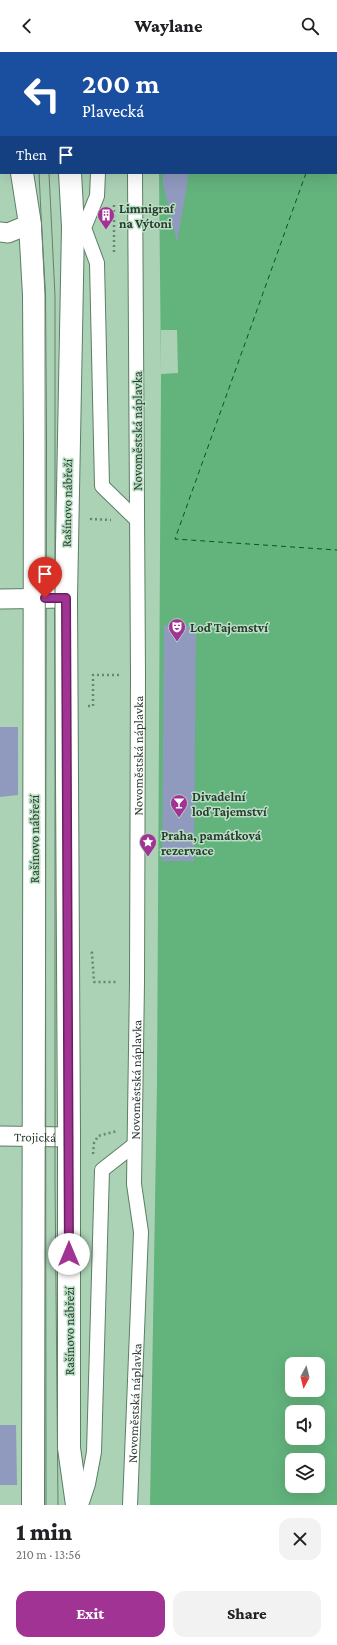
<!DOCTYPE html>
<html lang="en">
<head>
<meta charset="utf-8">
<style>
	:root { --surface:#fff; --page:#f2f2f2; --text:#202124; --muted:#757577; --accent:#a03393 }
	body { margin:0; font-family:"Crimson Pro",serif; background:var(--page); color:var(--text); height:100vh; display:flex; flex-direction:column; font-size:15px; white-space:nowrap }
	* { box-sizing:border-box; margin:0 }
	p { font-size:13px; color:var(--muted) }
	.icon { flex:none; width:22px; height:22px; fill:none; stroke:currentColor; stroke-width:2; stroke-linecap:round; stroke-linejoin:round }
	.map { position:relative; height:1453px; overflow:hidden }
	.drawer { display:flex; flex-direction:column; background:var(--surface); flex:1 }
	.drawer>* { flex:none }
	.top-card { position:absolute; left:0px; top:0px; width:337px; height:122px; box-shadow:0 4px 16px #0002; background:#1a4fa0; color:#fff; overflow:hidden }
	.needle { width:26px; rotate:187deg }
	.tools { position:absolute; left:285px; top:1305px; display:grid; gap:8px }
	.tools a { display:grid; place-items:center; width:40px; height:40px; border-radius:8px; background:var(--surface); box-shadow:0 4px 16px #0002; font-size:20px }
	.pin { position:absolute; display:grid; place-items:center; width:34px; height:34px; color:#fff; margin:-41px -17px; border-radius:50% 50% 50% 0; rotate:-45deg; box-shadow:0 0 4px #0007 }
	.pin .icon { rotate:45deg }
	.me { position:absolute; width:44px; margin:-22px; rotate:0deg; stroke-linejoin:round; filter:drop-shadow(0 0 3px #0008) }
	.turn { display:flex; align-items:center; gap:14px; height:84px; padding:0 16px; font-size:18px }
	.turn .icon { width:52px; height:52px; stroke-width:2.5 }
	.turn b { display:block; font-size:28px; line-height:34px }
	.then { display:flex; align-items:center; height:38px; padding:0 16px; background:#0003; gap:8px; font-size:15px }
	.round { display:grid; place-items:center; flex:none; width:42px; height:42px; border-radius:12px; background:var(--page) }
	.overview { display:flex; align-items:center; justify-content:space-between; height:68px; padding:0 16px }
	h1 { font-size:24px; font-weight:800; line-height:30px }
	.button { display:flex; gap:8px; margin-top:auto; padding:8px 16px }
	.button a { flex:1; height:46px; border-radius:12px; background:var(--accent); color:#fff; font-size:16px; font-weight:800; line-height:46px; text-align:center }
	.button a+a { background:var(--page); color:var(--text) }
	header { display:flex; justify-content:space-between; align-items:center; height:52px; padding:0 16px; background:var(--surface); font-size:18px; font-weight:800 }
	.map>svg:first-child { display:block }
	.water { fill:#63b37d; fill-rule:evenodd }
	.pier { fill:#acd2b6 }
	.lines { fill:none; stroke-linecap:round; stroke-linejoin:round }
	.ferry { stroke:#114e2a; stroke-width:1; stroke-dasharray:5 4; stroke-linecap:butt }
	.building { fill:#909abf }
	.pedestrian-casing { stroke:#5b7f65; stroke-width:16 }
	.minor-casing { stroke:#5b7f65; stroke-width:21 }
	.secondary-casing { stroke:#5b7f65; stroke-width:24 }
	.path { stroke:#698470; stroke-width:2.5; stroke-dasharray:2 3; stroke-linecap:butt }
	.pedestrian { stroke:#fff; stroke-width:14 }
	.minor { stroke:#fff; stroke-width:19 }
	.secondary { stroke:#fff; stroke-width:22 }
	.tram { stroke:#66806c; stroke-width:1 }
	.route-casing { stroke:#682160; stroke-width:10 }
	.route { stroke:#a03393; stroke-width:7 }
	.labels { text-anchor:middle; dominant-baseline:central; stroke-width:3; stroke-linejoin:round; paint-order:stroke }
	.poi-label { font-size:13px; font-weight:bold; fill:#2b3b2f; stroke:#b8dfc3; text-anchor:start }
	.street-label { font-size:13px; fill:#2b3b2f; stroke:#b8dfc3 }
</style>
</head>
<body>
<header><svg class="icon" aria-label="back" viewBox="0 0 24 24"><path d="M15 5l-7 7 7 7"/></svg>Waylane<svg class="icon" aria-label="search" viewBox="0 0 24 24"><circle cx="10" cy="10" r="6"/><path d="M15 15l6 6"/></svg></header>
<div class="map">
<svg width="337" height="1453" viewBox="0 0 337 1453">
	<rect width="100%" height="100%" fill="#acd2b6"/>
	<path class="water" d="M157 0H337V1453H150L157 1032 161 324 159 121H336V1ZM292 1312H318V1338H292ZM292 1360H318V1386H292ZM292 1408H318V1434H292Z"/>
	<path class="pier" d="M161 278H177L178 321 161 322Z"/>
	<g class="lines">
		<path class="ferry" d="M336 39 337 36
			M306 121 175 487 337 498"/>
	</g>
	<path class="building" d="M163 121H188L187 133 177 190 163 133Z
		M164 573 196 574 194 809H162Z
		M0 675H18V743L0 745Z
		M0 1373H16L17 1433H0Z"/>
	<g class="lines">
		<g class="pedestrian-casing">
			<g id="pedestrian">
				<path d="M134 0V1"/>
				<path d="M101 1V0"/>
				<path d="M98 121 97 144 84 176 97 211 102 434 137 468"/>
				<path d="M81 1453 88 1432 94 1400 102 1118 134 1093"/>
				<path id="s1" d="M130 1453 141 1180 134 1132 137 930 138 623 135 121"/>
			</g>
		</g>
		<g class="minor-casing">
			<g id="minor">
				<path d="M0 180 8 181 30 172"/>
				<path d="M0 547 66 546"/>
				<path id="s2" d="M0 1084 69 1085"/>
			</g>
		</g>
		<g class="secondary-casing">
			<path id="secondary" d="M15 0V1
				M65 0V1
				M22 121 30 172 34 243 35 391 33 1453
				M70 121 73 175 66 546 69 1085V1396L77 1453"/>
		</g>
		<path class="path" d="M0 40H1
			M114 153V202
			M91 466V467L111 468
			M88 654H93V623H119
			M91 900 92 901 94 930H118
			M93 1102 94 1091 98 1084 117 1079"/>
		<use href="#pedestrian" class="pedestrian"/>
		<use href="#minor" class="minor"/>
		<use href="#secondary" class="secondary"/>
		<path class="tram" d="M33 0V1
			M45 0V1
			M39 121 45 243 46 1453
			M49 121 55 244V1128L58 1453"/>
	</g>
	<g class="lines">
		<g class="route-casing">
			<path id="route" d="M45 546H66L69 1202"/>
		</g>
		<use href="#route" class="route"/>
	</g>
	<defs>
		<g id="building-pin" transform="scale(0.9)"><path d="M0 17L-7.5 6A9.5 9.5 0 1 1 7.5 6Z" fill="#a03393" stroke="#b8dfc3"/><path d="M-4-6H4V6H1V3H-1V6H-4ZM-2.5-4.3h1.7v1.8h-1.7ZM.8-4.3h1.7v1.8H.8ZM-2.5-1h1.7V.8h-1.7ZM.8-1h1.7V.8H.8Z" fill="#fff"/></g>
		<g id="theatre-pin" transform="scale(0.9)"><path d="M0 17L-7.5 6A9.5 9.5 0 1 1 7.5 6Z" fill="#a03393" stroke="#b8dfc3"/><path d="M-5-5.5Q0-4 5-5.5V0Q5 5 0 6Q-5 5-5 0ZM-3.3-2.5H-1v1.5H-3.3ZM1-2.5H3.3v1.5H1ZM-2.8 1Q0 5.5 2.8 1Z" fill="#fff"/></g>
		<g id="bar-pin" transform="scale(0.9)"><path d="M0 17L-7.5 6A9.5 9.5 0 1 1 7.5 6Z" fill="#a03393" stroke="#b8dfc3"/><path d="M-6-5H6L.8 .8V4.5H3.5V6h-7V4.5H-.8V.8Z" fill="#fff"/></g>
		<g id="sight-pin" transform="scale(0.9)"><path d="M0 17L-7.5 6A9.5 9.5 0 1 1 7.5 6Z" fill="#a03393" stroke="#b8dfc3"/><path d="M0-6L1.8-2.2L6-1.7L2.9 1.2L3.7 5.4L0 3.3L-3.7 5.4L-2.9 1.2L-6-1.7L-1.8-2.2Z" fill="#fff"/></g>
	</defs>
	<g fill-rule="evenodd">
		<use href="#building-pin" x="106" y="163"/>
		<use href="#theatre-pin" x="177" y="575"/>
		<use href="#bar-pin" x="179" y="751"/>
		<use href="#sight-pin" x="148" y="790"/>
	</g>
	<g class="labels">
		<g class="poi-label">
			<text x="119" y="156">Limnigraf<tspan x="119" dy="15">na Výtoni</tspan></text>
			<text x="190" y="575">Loď Tajemství</text>
			<text x="192" y="744">Divadelní<tspan x="192" dy="15">loď Tajemství</tspan></text>
			<text x="161" y="783">Praha, památková<tspan x="161" dy="15">rezervace</tspan></text>
		</g>
		<g class="street-label">
			<text transform="translate(137 379) rotate(-90)">Novoměstská náplavka</text>
			<text transform="translate(67 451) rotate(-89)">Rašínovo nábřeží</text>
			<text stroke="none"><textPath href="#s1" startOffset="750">Novoměstská náplavka</textPath></text>
			<text transform="translate(34 787) rotate(-90)">Rašínovo nábřeží</text>
			<text stroke="none"><textPath href="#s1" startOffset="426">Novoměstská náplavka</textPath></text>
			<text stroke="none"><textPath href="#s2" startOffset="35">Trojická</textPath></text>
			<text transform="translate(69 1279) rotate(-90)">Rašínovo nábřeží</text>
			<text stroke="none"><textPath href="#s1" startOffset="102">Novoměstská náplavka</textPath></text>
		</g>
	</g>
</svg>
<div class="tools">
<a><svg class="needle" viewBox="-14 -14 28 28"><path d="M0-13l5 13h-10z" fill="#e53935"/><path d="M0 13l5-13h-10z" fill="#757577"/></svg></a>
<a><svg class="icon" aria-label="sound" viewBox="0 0 24 24"><path d="M4 9h4l5-4v14l-5-4H4zM17 9q2 3 0 6"/></svg></a>
<a><svg class="icon" aria-label="layers" viewBox="0 0 24 24"><path d="M12 4l9 5-9 5-9-5zM3 14l9 5 9-5"/></svg></a>
</div>
<div class="pin" style="left:45px;top:546px;background:#d93025"><svg class="icon" aria-label="arrive" viewBox="0 0 24 24"><path d="M6 21V4h12l-3 4 3 4H6"/></svg></div>
<svg class="me" style="left:69px;top:1202px" viewBox="-20 -20 40 40"><circle r="19" fill="#fff"/><path d="M0-13L10 11 0 6-10 11z" fill="#a03393"/></svg>
<div class="top-card">
<div class="turn"><svg class="icon" aria-label="left" viewBox="0 0 24 24"><path d="M17 20v-9H6M10 6l-5 5 5 5"/></svg><div><b>200 m</b>Plavecká</div></div>
<div class="then">Then<svg class="icon" aria-label="arrive" viewBox="0 0 24 24"><path d="M6 21V4h12l-3 4 3 4H6"/></svg></div>
</div>
</div>
<section class="drawer">
<div class="overview"><div><h1>1 min</h1><p>210 m · 13:56</p></div><a class="round"><svg class="icon" aria-label="close" viewBox="0 0 24 24"><path d="M6 6l12 12M18 6L6 18"/></svg></a></div>
<div class="button"><a>Exit</a><a>Share</a></div>
</section>
</body>
</html>
